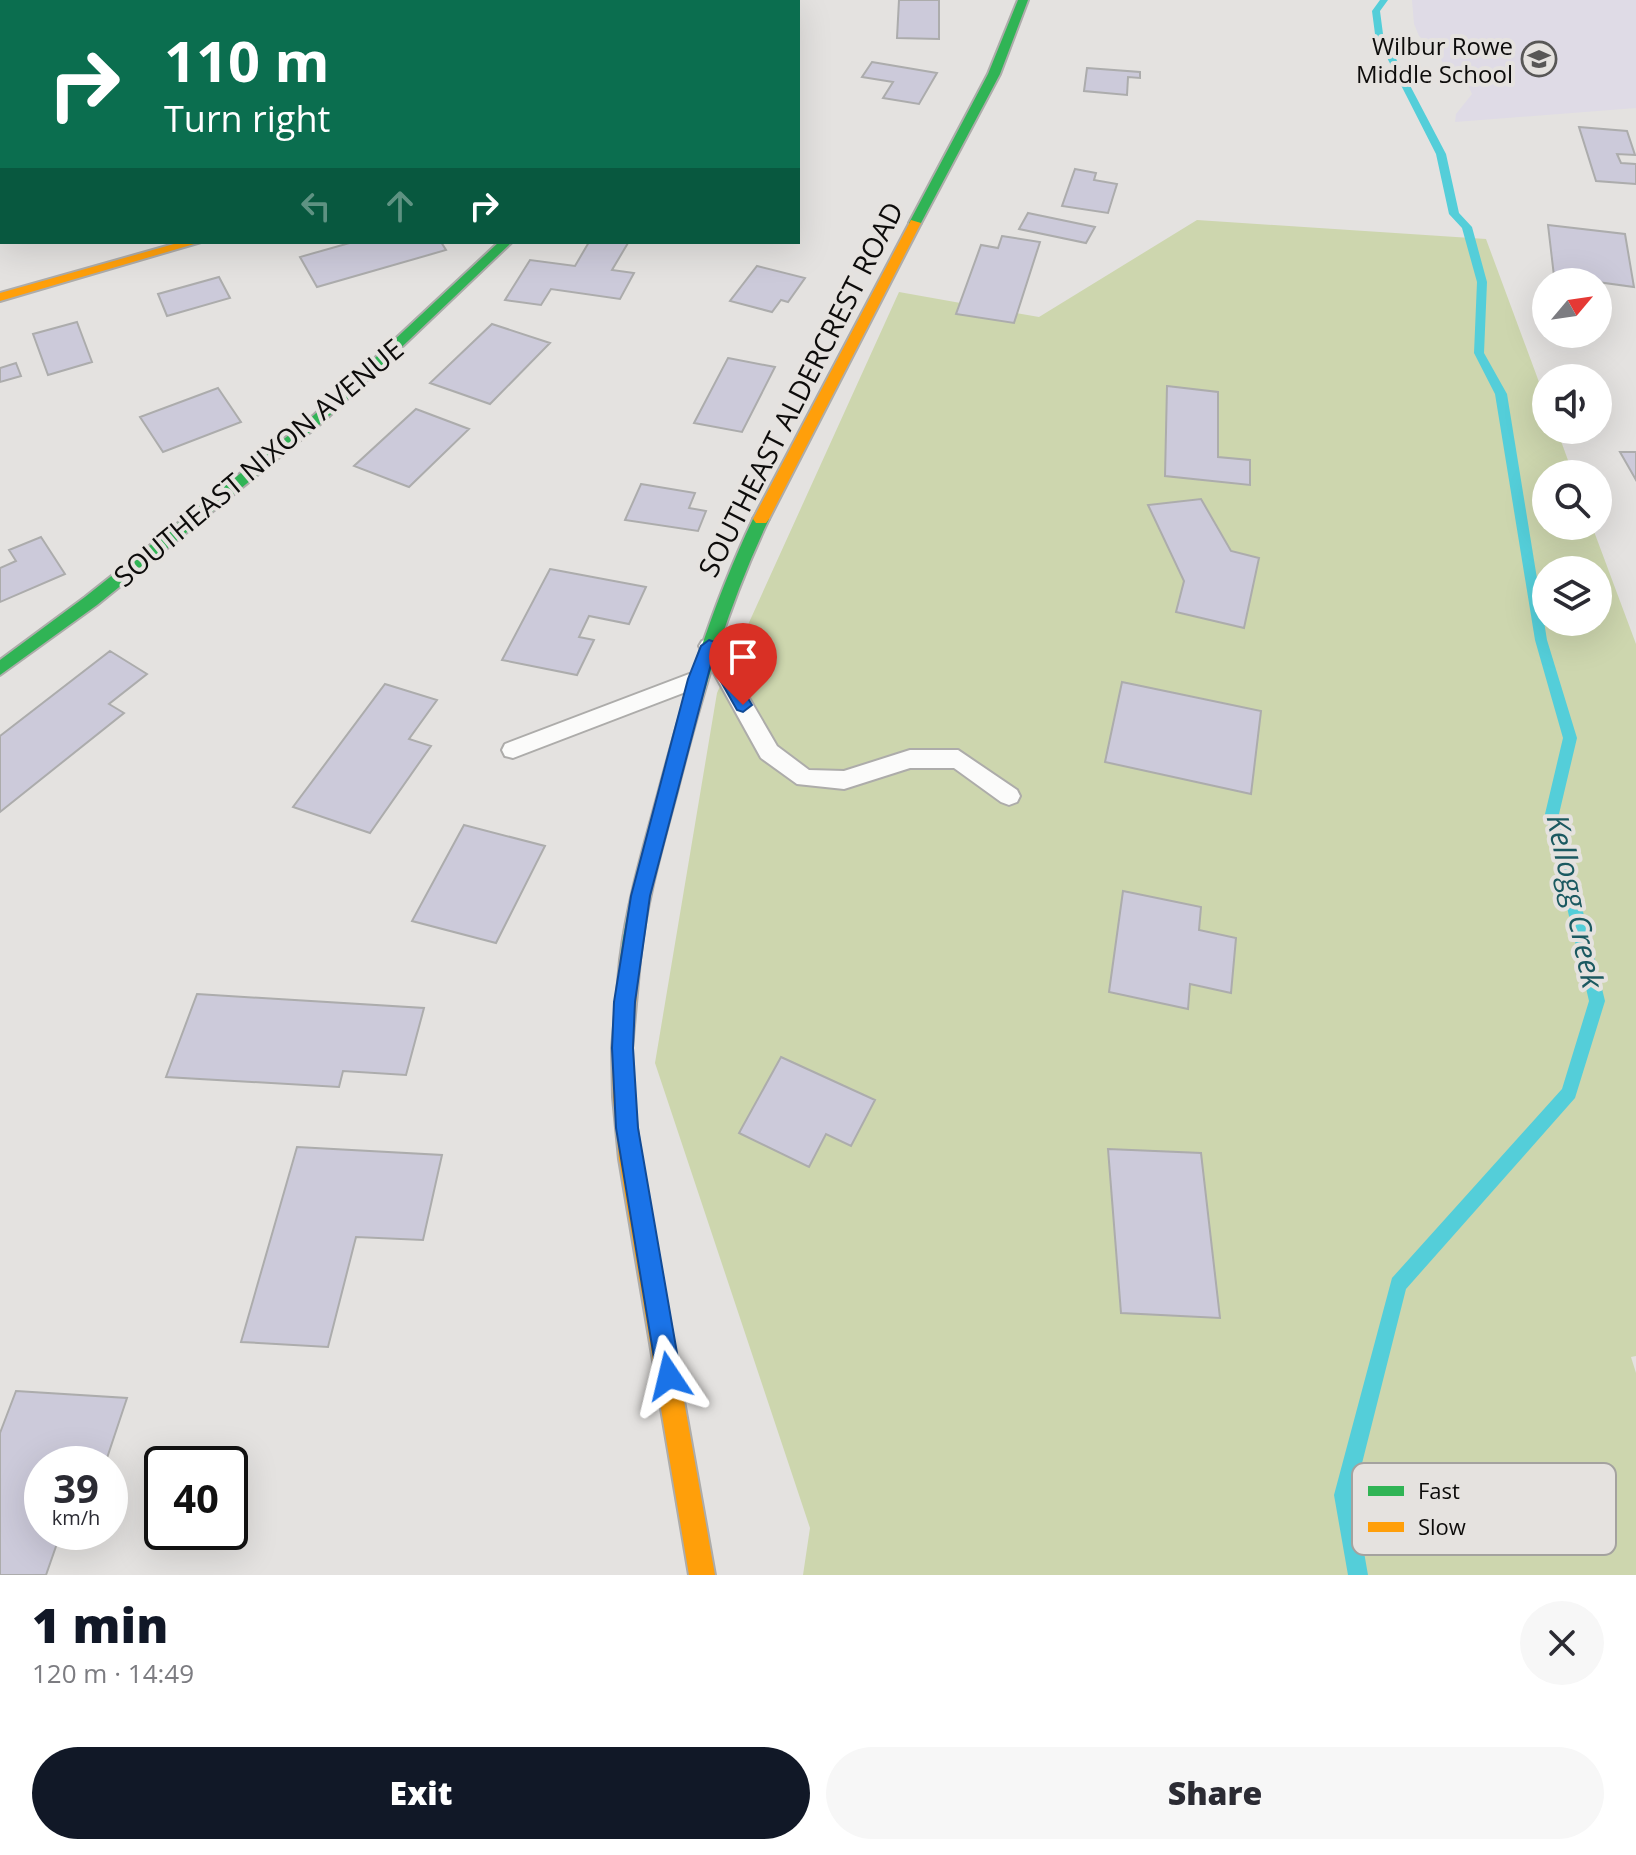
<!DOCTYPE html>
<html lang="en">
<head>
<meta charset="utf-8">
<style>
	:root { --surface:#fff; --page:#f7f7f7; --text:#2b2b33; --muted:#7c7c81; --accent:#111827 }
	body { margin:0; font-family:"Open Sans",sans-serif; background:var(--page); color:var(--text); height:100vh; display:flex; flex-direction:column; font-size:30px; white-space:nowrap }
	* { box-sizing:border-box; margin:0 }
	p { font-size:26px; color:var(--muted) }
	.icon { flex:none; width:44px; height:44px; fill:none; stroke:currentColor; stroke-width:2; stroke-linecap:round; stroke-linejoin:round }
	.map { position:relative; height:1575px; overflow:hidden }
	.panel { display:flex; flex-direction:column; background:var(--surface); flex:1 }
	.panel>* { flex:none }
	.top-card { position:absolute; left:0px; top:0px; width:800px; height:244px; box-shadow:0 8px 32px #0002; background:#0b6e4f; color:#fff; overflow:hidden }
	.needle { width:52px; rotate:61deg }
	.tools { position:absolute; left:1532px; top:268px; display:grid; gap:16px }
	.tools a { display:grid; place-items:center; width:80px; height:80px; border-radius:50%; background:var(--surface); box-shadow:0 8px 32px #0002; font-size:40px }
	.speed { position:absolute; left:24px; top:1446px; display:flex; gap:16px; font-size:40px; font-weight:700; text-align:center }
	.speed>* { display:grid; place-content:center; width:104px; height:104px; border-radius:50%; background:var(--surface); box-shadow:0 8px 32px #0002; line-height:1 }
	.speed small { font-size:20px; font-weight:400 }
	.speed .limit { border:4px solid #111; border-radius:12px; background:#fff; color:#111 }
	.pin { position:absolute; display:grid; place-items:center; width:68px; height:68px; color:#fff; margin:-82px -34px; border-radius:50% 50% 50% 0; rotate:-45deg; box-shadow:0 0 8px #0007 }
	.pin .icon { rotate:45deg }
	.me { position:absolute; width:88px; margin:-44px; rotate:350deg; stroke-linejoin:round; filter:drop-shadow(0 0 6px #0008) }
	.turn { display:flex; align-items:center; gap:28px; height:168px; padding:0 32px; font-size:36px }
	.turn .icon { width:104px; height:104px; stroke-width:2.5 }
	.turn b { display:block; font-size:56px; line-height:68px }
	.lanes { display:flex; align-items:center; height:76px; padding:0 32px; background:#0003; justify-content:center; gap:40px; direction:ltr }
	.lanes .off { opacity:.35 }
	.round { display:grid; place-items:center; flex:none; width:84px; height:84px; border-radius:42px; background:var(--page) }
	.overview { display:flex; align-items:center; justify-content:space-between; height:136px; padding:0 32px }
	h1 { font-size:48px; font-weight:800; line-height:60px; color:var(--accent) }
	.cta { display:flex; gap:16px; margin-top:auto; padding:16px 32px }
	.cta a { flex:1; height:92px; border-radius:48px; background:var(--accent); color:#fff; font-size:32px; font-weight:800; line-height:92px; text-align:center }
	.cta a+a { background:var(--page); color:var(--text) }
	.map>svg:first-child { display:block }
	.education { fill:#dfdbe6 }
	.green { fill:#cdd6ae; fill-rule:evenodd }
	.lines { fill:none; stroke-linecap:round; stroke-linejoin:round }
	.stream { fill:#54ced9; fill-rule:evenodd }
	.building { fill:#cccada; stroke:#acacac; stroke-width:2 }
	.lane-casing { stroke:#adacaa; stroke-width:4 }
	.street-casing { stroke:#adacaa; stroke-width:4 }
	.fast-casing { stroke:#adacaa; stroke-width:4 }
	.slow-casing { stroke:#adacaa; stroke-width:4 }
	.lane { fill:#fbfbfa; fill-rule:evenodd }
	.street { fill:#fbfbfa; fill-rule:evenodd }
	.fast { fill:#30b455; fill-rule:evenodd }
	.slow { fill:#ff9f0a; fill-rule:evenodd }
	.route { fill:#1a73e8; stroke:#114b97; stroke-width:2 }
	.labels { text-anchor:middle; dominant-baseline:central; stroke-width:8; stroke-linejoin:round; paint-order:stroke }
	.far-poi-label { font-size:24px; fill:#0d0c0b; stroke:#e5e2df; text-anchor:end }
	.street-label { font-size:28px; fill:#0d0c0b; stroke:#e5e2df }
	.water-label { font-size:30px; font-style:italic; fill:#1b5960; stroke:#e5e2df }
	.key { fill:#e5e2df; stroke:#a4a29f; stroke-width:2 }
	.key-label { font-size:22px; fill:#0d0c0b }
</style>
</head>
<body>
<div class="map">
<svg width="1636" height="1575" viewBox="0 0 1636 1575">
	<rect width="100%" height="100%" fill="#e4e2e0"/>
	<path class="education" d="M1412 0H1636V108L1455 122 1456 114 1472 94 1468 85 1443 64 1439 54 1419 36 1414 24Z"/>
	<path class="green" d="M1197 220 1486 239 1546 401V430H1557L1573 474H1546V526H1592L1636 644V1356L1631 1357 1636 1373V1575H803L810 1528 655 1063 717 693 899 292 1039 317ZM1546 570H1598V622H1546Z"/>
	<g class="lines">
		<path class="stream" d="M1380 0H1388L1380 11 1383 34 1446 154 1459 213 1472 227 1487 282 1484 353 1507 394 1547 640 1577 738 1559 814 1605 1001 1575 1098 1406 1289 1354 1495 1368 1575H1348L1334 1495 1392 1278 1562 1089 1589 1001 1545 814 1563 738 1535 640 1495 394 1474 353 1477 282 1462 228 1449 214 1436 154 1375 34 1372 11Z"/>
	</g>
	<path class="building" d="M899 0H939V39L897 38Z
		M872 62 937 73 919 104 883 98 893 82 862 77Z
		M1087 68 1140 72V78L1128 77 1127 95 1084 91Z
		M1579 127 1627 131 1635 155 1617 154 1621 163 1636 164V184L1596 181Z
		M1075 169 1096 173 1094 180 1117 184 1108 213 1062 206Z
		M1028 213 1095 227 1086 243 1019 229Z
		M1548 225 1625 234 1634 287 1554 276Z
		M1002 236 1040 242 1014 323 956 314 981 245 998 248Z
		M353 242H441L446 250 317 287 300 257Z
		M589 242 628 243 612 270 634 273 620 299 551 289 541 305 505 300 530 260 575 266Z
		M757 266 805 278 788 302 781 300 772 312 730 301Z
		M219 277 230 298 167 316 158 294Z
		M77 322 92 362 48 375 33 334Z
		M492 324 550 343 490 404 430 383Z
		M728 358 775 367 742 432 694 423Z
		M16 363 21 376 0 382V368Z
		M1167 386 1218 392V457L1250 460V485L1165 476Z
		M218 388 241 422 163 452 140 417Z
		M416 409 469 429 409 487 354 466Z
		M1620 452H1636V480Z
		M641 484 695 493 689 508 706 511 698 531 625 520Z
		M1201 499 1231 551 1259 558 1244 628 1176 612 1184 581 1148 505Z
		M41 537 65 574 0 602V568L16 561 9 550Z
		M550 569 646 587 629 624 589 616 579 637 594 640 577 675 502 660Z
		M110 651 147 674 109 704 124 713 0 812V736Z
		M1122 682 1261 711 1251 794 1105 762Z
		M385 684 437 700 409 739 431 746 370 833 293 807Z
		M464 825 545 846 496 943 412 921Z
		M1123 891 1201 907 1199 930 1236 938 1231 993 1190 984 1188 1009 1109 992Z
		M197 994 424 1008 406 1075 343 1071 339 1087 166 1077Z
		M781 1057 875 1100 851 1146 826 1134 809 1167 739 1133Z
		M297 1147 442 1155 423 1240 356 1237 328 1347 241 1342Z
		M1108 1149 1201 1153 1220 1318 1121 1313Z
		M16 1391 127 1398 105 1464H42V1532H61L46 1575H0V1433Z"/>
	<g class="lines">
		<g class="lane-casing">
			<path id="lane" d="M709 638 716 641 777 746 809 770 844 771 910 750H958L1017 790 1020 796 1017 802 1009 805 1001 802 954 768H910L844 789 797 784 761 758 699 646 702 641Z
				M697 671 704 673 707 679 704 685 513 758 505 756 502 750 505 744Z"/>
		</g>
		<g class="street-casing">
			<path id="street" d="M77 0H103L104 2H78Z
				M583 0H609L582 2Z
				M0 18H2V34H0Z"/>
		</g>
		<g class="fast-casing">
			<path id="fast" d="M1018 0H1028L1000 74 921 223 911 226 909 223 988 74Z
				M499 242H512L324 421 97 605 0 675V660L85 597 314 415Z
				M761 514 769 519C727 607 701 698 677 792 662 848 646 903 640 960L637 966 630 969 623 966 620 960C627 903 643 849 658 794 683 700 711 607 753 519Z"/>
		</g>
		<g class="slow-casing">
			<path id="slow" d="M911 220 921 223 769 519 766 523H756L753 519Z
				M181 242H201L0 301V293Z
				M630 951 637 954 640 960 632 1048 633 1097 641 1159 715 1575H689L619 1159 613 1097 612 1048 620 960 623 954Z"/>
		</g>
		<use href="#lane" class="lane"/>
		<use href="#street" class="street"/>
		<use href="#fast" class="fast"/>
		<use href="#slow" class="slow"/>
	</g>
	<path class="route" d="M709 640 715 642 752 705 743 712 737 710 711 664 650 896 635 1002 633 1048 638 1128 681 1376 677 1385 669 1388 660 1385 657 1376 616 1128 612 1048 614 1002 631 896 688 679 701 646Z"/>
	<defs>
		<g id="school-ring" transform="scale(1.8)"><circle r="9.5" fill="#e5e2df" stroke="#585756" stroke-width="1.5"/><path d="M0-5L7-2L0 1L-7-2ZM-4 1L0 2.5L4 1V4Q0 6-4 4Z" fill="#585756"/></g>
	</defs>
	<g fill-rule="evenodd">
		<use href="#school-ring" x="1539" y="59"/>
	</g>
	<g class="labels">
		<g class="far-poi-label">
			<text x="1513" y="45">Wilbur Rowe<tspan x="1513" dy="28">Middle School</tspan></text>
		</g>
		<g class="street-label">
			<text transform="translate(800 389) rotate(-63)">SOUTHEAST ALDERCREST ROAD</text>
			<text transform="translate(258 462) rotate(-40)">SOUTHEAST NIXON AVENUE</text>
		</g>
		<g class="water-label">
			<text transform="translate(1576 901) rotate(78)">Kellogg Creek</text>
		</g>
	</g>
	<rect x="1352" y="1463" width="264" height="92" rx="12" class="key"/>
	<rect x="1368" y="1486" width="36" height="10" fill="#30b455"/>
	<rect x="1368" y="1522" width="36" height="10" fill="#ff9f0a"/>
	<g class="key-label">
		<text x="1418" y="1499">Fast</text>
		<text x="1418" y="1535">Slow</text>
	</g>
</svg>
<div class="tools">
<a><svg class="needle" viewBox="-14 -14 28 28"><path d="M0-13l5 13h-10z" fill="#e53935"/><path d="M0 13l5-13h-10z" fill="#7c7c81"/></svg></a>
<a><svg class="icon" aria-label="sound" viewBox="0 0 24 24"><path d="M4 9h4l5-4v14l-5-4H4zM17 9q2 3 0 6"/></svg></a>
<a><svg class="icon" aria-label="search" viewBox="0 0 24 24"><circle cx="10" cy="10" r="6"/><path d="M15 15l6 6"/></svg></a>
<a><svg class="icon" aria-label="layers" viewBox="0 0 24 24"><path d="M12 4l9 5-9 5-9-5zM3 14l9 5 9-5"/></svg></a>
</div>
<div class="speed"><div>39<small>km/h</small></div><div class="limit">40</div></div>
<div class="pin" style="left:743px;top:705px;background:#d93025"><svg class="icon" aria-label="arrive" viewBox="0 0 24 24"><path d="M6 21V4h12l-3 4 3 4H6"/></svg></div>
<svg class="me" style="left:669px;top:1376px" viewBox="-20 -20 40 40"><path d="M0-17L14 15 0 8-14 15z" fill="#1a73e8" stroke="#fff" stroke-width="4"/></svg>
<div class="top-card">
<div class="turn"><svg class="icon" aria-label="right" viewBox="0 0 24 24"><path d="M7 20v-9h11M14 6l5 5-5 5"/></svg><div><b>110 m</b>Turn right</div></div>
<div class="lanes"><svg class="icon off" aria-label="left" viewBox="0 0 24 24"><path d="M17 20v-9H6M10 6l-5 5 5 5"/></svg><svg class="icon off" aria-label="ahead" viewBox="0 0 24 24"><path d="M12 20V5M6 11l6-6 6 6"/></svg><svg class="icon" aria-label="right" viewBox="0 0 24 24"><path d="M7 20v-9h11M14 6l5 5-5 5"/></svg></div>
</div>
</div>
<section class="panel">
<div class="overview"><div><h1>1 min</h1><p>120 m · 14:49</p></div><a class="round"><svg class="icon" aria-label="close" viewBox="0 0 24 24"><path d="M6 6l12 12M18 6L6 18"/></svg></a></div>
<div class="cta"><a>Exit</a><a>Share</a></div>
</section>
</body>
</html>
